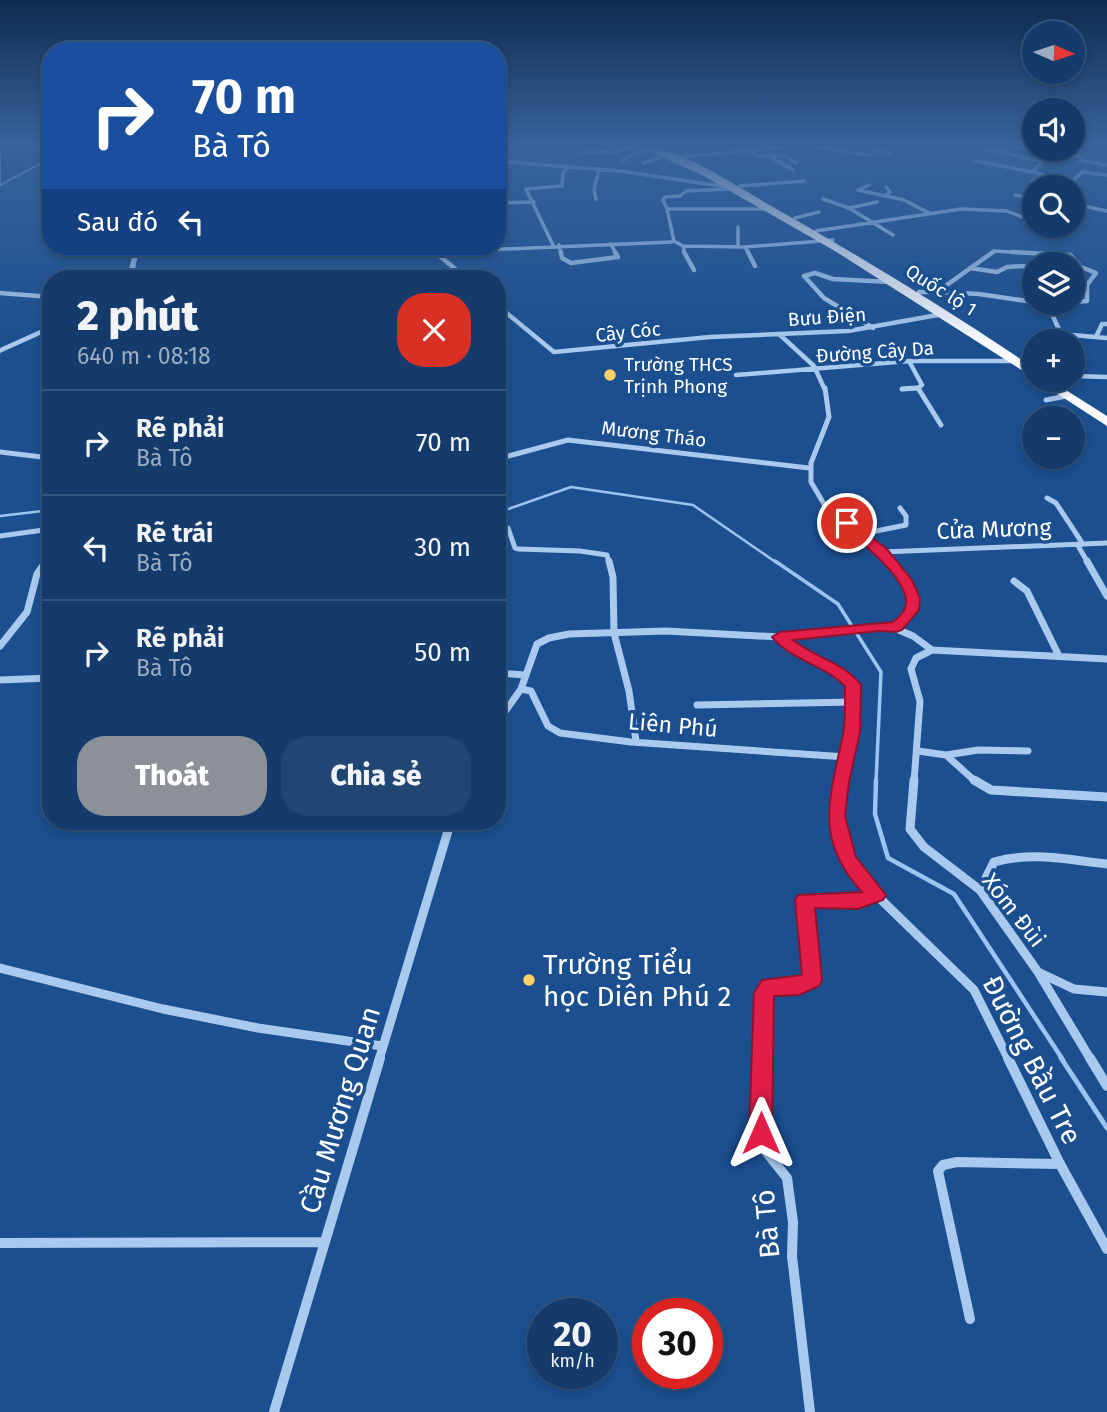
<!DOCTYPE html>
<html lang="vi">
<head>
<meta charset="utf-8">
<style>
	:root { --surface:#143b6b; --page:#214673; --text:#f1f3f6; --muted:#9dadc1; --line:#33557e; --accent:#8c9099 }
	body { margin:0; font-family:"Fira Sans",sans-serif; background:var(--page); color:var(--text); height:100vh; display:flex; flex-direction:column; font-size:26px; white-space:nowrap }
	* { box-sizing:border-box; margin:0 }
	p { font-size:23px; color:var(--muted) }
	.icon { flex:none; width:38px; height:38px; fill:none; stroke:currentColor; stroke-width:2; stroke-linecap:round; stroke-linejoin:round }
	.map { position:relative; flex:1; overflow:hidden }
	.drawer { position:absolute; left:42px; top:270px; width:464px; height:560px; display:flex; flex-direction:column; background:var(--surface); border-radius:28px; box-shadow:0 4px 10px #0003,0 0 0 2px var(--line) }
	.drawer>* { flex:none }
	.guide { position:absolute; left:42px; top:42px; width:464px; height:214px; border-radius:28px; box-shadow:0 4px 10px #0003,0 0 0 2px var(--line); background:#1a4fa0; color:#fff; overflow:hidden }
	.needle { width:46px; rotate:93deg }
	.tools { position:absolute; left:1022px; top:21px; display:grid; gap:14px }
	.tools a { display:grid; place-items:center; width:63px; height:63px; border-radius:50%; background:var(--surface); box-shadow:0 4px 10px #0003,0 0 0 2px var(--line); font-size:35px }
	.speed { position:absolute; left:527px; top:1298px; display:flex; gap:14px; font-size:35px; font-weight:700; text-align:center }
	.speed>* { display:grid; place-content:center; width:91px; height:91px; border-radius:50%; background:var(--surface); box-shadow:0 4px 10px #0003,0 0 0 2px var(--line); line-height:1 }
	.speed small { font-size:18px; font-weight:400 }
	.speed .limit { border:10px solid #d22; background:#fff; color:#111 }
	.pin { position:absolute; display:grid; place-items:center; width:60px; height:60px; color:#fff; margin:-30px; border:4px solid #fff; border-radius:50%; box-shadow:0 2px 7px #0007 }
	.me { position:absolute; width:77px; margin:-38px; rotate:0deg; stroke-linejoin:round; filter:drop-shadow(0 0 5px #0008) }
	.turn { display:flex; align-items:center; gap:24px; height:147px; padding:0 35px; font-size:32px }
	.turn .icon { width:91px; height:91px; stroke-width:2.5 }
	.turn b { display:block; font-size:49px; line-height:60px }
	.then { display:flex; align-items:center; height:66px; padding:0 35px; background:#0003; gap:14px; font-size:26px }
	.round { display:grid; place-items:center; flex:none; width:74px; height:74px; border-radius:28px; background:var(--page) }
	.summary { display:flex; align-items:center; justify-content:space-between; height:119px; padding:0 35px }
	h1 { font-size:42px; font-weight:800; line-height:52px }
	.action { display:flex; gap:14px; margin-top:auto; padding:14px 35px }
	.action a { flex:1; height:80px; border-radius:28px; background:var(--accent); color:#fff; font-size:28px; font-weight:800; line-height:80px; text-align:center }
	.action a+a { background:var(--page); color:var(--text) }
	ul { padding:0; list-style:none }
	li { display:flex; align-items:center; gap:21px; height:105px; padding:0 35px; border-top:2px solid var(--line) }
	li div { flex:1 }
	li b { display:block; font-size:26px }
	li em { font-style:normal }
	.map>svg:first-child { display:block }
	.water { fill:#123a6d; stroke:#9cc4f0; stroke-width:2 }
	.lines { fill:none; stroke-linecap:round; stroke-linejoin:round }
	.stream-far3 { stroke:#9cc4f0; stroke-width:2.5 }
	.stream-far2 { stroke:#9cc4f0; stroke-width:3.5 }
	.stream-far1 { stroke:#9cc4f0; stroke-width:4.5 }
	.stream { stroke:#9cc4f0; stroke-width:5 }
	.minor-far5 { stroke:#a9c9ee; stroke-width:3.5 }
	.minor-far4 { stroke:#a9c9ee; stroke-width:4.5 }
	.minor-far3 { stroke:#a9c9ee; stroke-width:5 }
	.minor-far2 { stroke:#a9c9ee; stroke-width:7 }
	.minor-far1 { stroke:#a9c9ee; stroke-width:9 }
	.minor { stroke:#a9c9ee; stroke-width:10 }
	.tertiary { fill:#a9c9ee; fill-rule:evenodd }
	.trunk { fill:#f8faff; fill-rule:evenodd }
	.route { fill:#e11d48; stroke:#92132f; stroke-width:2 }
	.poi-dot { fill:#ffd166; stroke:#1b4f8f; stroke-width:2.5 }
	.labels { text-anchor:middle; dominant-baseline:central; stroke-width:7; stroke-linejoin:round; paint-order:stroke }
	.far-street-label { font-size:19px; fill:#fff; stroke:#1b4f8f }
	.far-poi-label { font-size:19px; fill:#fff; stroke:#1b4f8f; text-anchor:start }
	.street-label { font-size:23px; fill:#fff; stroke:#1b4f8f }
	.near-poi-label { font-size:28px; fill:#fff; stroke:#1b4f8f; text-anchor:start }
	.near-street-label { font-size:28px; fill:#fff; stroke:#1b4f8f }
</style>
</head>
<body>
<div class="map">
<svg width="1107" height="1412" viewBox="0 0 1107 1412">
	<rect width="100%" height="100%" fill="#1b4f8f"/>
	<path class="water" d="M0 145H51V158L0 185Z"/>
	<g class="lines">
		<path class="stream-far3" d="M497 513 571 487 693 505 777 563
			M0 516 51 510"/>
		<path class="stream-far2" d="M775 561 838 604 881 672 876 782"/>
		<path class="stream-far1" d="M876 780 875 814 888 858 954 894 1063 1060"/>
		<path class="stream" d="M1061 1058 1107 1128"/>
		<path class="minor-far5" d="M565 145 566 149
			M608 145 651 149
			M737 145 759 156H785L796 163
			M864 145 889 154
			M830 149 868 155 881 151
			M985 149 1042 161 1033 172 1043 175
			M581 152H615L630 148
			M1000 152 1010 146 1064 156H1081L1079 160 1107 165
			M680 157 798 146 825 148 835 145
			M772 158 793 170
			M497 161 620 171 728 187
			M623 161 628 156 648 150
			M976 161 1033 172
			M644 163 666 155
			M869 185 858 190 904 200 929 213
			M740 186 805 181
			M1058 187 1032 181 1042 176 1073 181 1082 172 1107 175
			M1073 191V195
			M1015 195 1034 198
			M885 196 890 192 886 187
			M596 199 594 190 599 169
			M823 199 849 208 893 235
			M497 203 534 202
			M849 208 877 202
			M1073 208 1084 206 1107 211
			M667 209 663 200 665 197 680 196 686 191 728 189
			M795 218 819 212
			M738 227V246
			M816 231 961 209 1007 211 1034 222
			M674 241 683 246 745 247 833 240
			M611 244 616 254
			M553 245 526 189 562 186 563 173 568 166
			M559 245 561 254
			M683 246 685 254
			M429 247 437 254
			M745 247 749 254
			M435 252 671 242 674 241 667 209H768
			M990 254 994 251 1045 254"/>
		<path class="minor-far4" d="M435 252 466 278
			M561 252 562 258 571 263 618 257 615 252
			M684 252 694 270
			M748 252 755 266
			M1012 252 1070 255 1081 267 1096 273 1087 285V301L1073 302
			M970 268 997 272 1007 267 1024 266
			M919 292H937L993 252
			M937 292 979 294 1034 302
			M0 293 51 297
			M1047 303 1061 334 1107 338
			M497 305 554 352 710 337 779 334
			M873 328 824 298 804 276 815 273 833 279 891 282
			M1096 337 1102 324H1107
			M736 375 909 361H1014
			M1073 376 1107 377
			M902 389 918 388 922 385 909 361
			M825 390 814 366 779 334 848 331 943 314"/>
		<path class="minor-far3" d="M825 388 829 417 811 463V482L824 504 891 563
			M918 388 941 425
			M902 389 916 388
			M1046 400 1066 396
			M0 452 42 457 43 464 51 469
			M497 459 568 440 809 468
			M1047 498 1056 503 1083 544
			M497 528H508L515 548 518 549 580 551 607 555 609 563
			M861 534 906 525V516L900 508
			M0 536 51 529
			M1077 544 1088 563
			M882 552 1107 543
			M45 563 51 553"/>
		<path class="minor-far2" d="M609 561 613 577 614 633 629 691 636 741
			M889 561C903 576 915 589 912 610L896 627
			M1087 561 1107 596
			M1014 581 1027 591 1059 656
			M780 637C802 658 834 662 853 685L852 732 841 782
			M0 646 27 612 37 574 46 561
			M497 673 524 675
			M0 680 51 678
			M521 689 531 691 548 726 560 733 631 742 846 757
			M697 705 853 702
			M497 723 521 689 537 644 549 638 569 634 666 631 780 637 889 626 913 636 932 650 1107 659
			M918 751 946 755 976 782
			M946 755 978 750 1028 751
			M914 782 920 701 911 669 916 658 932 650"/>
		<path class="minor-far1" d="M841 780 836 816 847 858 866 885 974 990 1009 1060
			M914 780 910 829 924 847 980 890 1038 972 1091 1060
			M974 780 991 790 1107 797
			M980 890 994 862C1032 851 1069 860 1107 864
			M0 968 163 1009 258 1028 382 1046
			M1038 972 1074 989 1107 992
			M379 1060 451 821
			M763 1060 764 993 770 986H799L812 980 813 965 805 900 858 901 876 895"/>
		<path class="minor" d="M763 1058 761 1134 764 1149 787 1178 793 1222 792 1256 810 1412
			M1008 1058 1060 1164 1107 1249
			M1090 1058 1107 1086
			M0 1243 325 1242
			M970 1319 938 1171 943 1165 957 1162 1060 1164
			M274 1412 380 1058"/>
		<path class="tertiary" d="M143 247H150L137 259 135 269 127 278H121L129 269 132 257Z
			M51 325V330L0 353V348Z"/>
		<path class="trunk" d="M635 145C675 145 732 183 766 203 858 255 947 309 1034 368V378L835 251 702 175Z
			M1036 380H1050L1107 416V426Z"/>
	</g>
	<linearGradient id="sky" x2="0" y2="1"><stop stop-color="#0f2b4f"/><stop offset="0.42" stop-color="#39639b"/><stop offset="1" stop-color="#39639b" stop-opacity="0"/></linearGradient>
	<rect width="1107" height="343" fill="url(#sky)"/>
	<path class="route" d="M847 519 887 549 912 580 920 598 919 610 902 630 896 632 880 631 793 640C814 657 845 663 861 685L860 732 849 782 845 816 856 857 886 895 883 900 858 909 815 908 822 980 819 986 799 995 774 996 772 1133 769 1141 761 1145 752 1141 749 1133 754 993 762 980 802 975 795 900 798 895 862 892C813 839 830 797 843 735 846 719 845 702 845 686 825 665 792 661 772 637L780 632 893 622C896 619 902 615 904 610 918 586 859 540 842 526V520Z"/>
	<g class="poi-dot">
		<circle cx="610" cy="375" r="7"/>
		<circle cx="529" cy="980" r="7"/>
	</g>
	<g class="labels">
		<g class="far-street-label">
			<text transform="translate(941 290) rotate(32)">Quốc lộ 1</text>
			<text transform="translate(827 317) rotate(-4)">Bưu Điện</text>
			<text transform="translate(628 332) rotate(-6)">Cây Cóc</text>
			<text transform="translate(875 352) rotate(-4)">Đường Cây Da</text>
			<text transform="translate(654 434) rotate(7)">Mương Tháo</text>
		</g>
		<g class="far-poi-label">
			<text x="624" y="364">Trường THCS<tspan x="624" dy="22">Trịnh Phong</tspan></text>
		</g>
		<g class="street-label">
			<text transform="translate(994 529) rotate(-2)">Cửa Mương</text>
			<text transform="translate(673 725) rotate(5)">Liên Phú</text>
			<text transform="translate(1014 910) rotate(52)">Xóm Đùi</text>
		</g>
		<g class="near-poi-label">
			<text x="543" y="964">Trường Tiểu<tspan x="543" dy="32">học Diên Phú 2</tspan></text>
		</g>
		<g class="near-street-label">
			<text transform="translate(1032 1060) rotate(63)">Đường Bầu Tre</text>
			<text transform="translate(340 1110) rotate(-73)">Cầu Mương Quan</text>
			<text transform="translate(767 1224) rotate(-95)">Bà Tô</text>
		</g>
	</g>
</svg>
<div class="tools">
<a><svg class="needle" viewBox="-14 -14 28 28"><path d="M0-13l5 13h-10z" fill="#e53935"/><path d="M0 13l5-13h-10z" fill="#9dadc1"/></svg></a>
<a><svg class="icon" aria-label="sound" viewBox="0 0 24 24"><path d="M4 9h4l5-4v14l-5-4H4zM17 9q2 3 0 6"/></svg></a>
<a><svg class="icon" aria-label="search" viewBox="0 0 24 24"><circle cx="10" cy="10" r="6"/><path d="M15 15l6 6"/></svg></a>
<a><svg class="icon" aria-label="layers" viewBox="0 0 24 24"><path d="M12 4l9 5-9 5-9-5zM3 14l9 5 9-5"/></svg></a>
<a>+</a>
<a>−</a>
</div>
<div class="speed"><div>20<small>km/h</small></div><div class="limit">30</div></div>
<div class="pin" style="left:847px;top:523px;background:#d93025"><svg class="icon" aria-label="arrive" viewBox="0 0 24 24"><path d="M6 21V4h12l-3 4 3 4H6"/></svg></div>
<svg class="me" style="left:761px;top:1133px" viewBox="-20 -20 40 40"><path d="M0-17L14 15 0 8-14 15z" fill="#e11d48" stroke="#fff" stroke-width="4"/></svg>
<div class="guide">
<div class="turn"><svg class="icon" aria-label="right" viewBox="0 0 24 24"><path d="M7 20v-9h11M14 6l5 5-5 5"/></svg><div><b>70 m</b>Bà Tô</div></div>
<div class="then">Sau đó<svg class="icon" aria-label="left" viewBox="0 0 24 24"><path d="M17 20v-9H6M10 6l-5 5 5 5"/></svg></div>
</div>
<section class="drawer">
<div class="summary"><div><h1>2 phút</h1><p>640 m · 08:18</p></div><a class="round" style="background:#d93025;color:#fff"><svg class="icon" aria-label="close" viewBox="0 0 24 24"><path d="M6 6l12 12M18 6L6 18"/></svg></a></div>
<ul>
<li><svg class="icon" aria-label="right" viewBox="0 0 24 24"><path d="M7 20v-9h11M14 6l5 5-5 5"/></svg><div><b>Rẽ phải</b><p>Bà Tô</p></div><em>70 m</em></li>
<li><svg class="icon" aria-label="left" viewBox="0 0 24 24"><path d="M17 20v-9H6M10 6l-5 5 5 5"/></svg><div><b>Rẽ trái</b><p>Bà Tô</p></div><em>30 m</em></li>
<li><svg class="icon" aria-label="right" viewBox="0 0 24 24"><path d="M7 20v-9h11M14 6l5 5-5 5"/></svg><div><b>Rẽ phải</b><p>Bà Tô</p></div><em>50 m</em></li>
</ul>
<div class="action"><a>Thoát</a><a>Chia sẻ</a></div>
</section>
</div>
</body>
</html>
